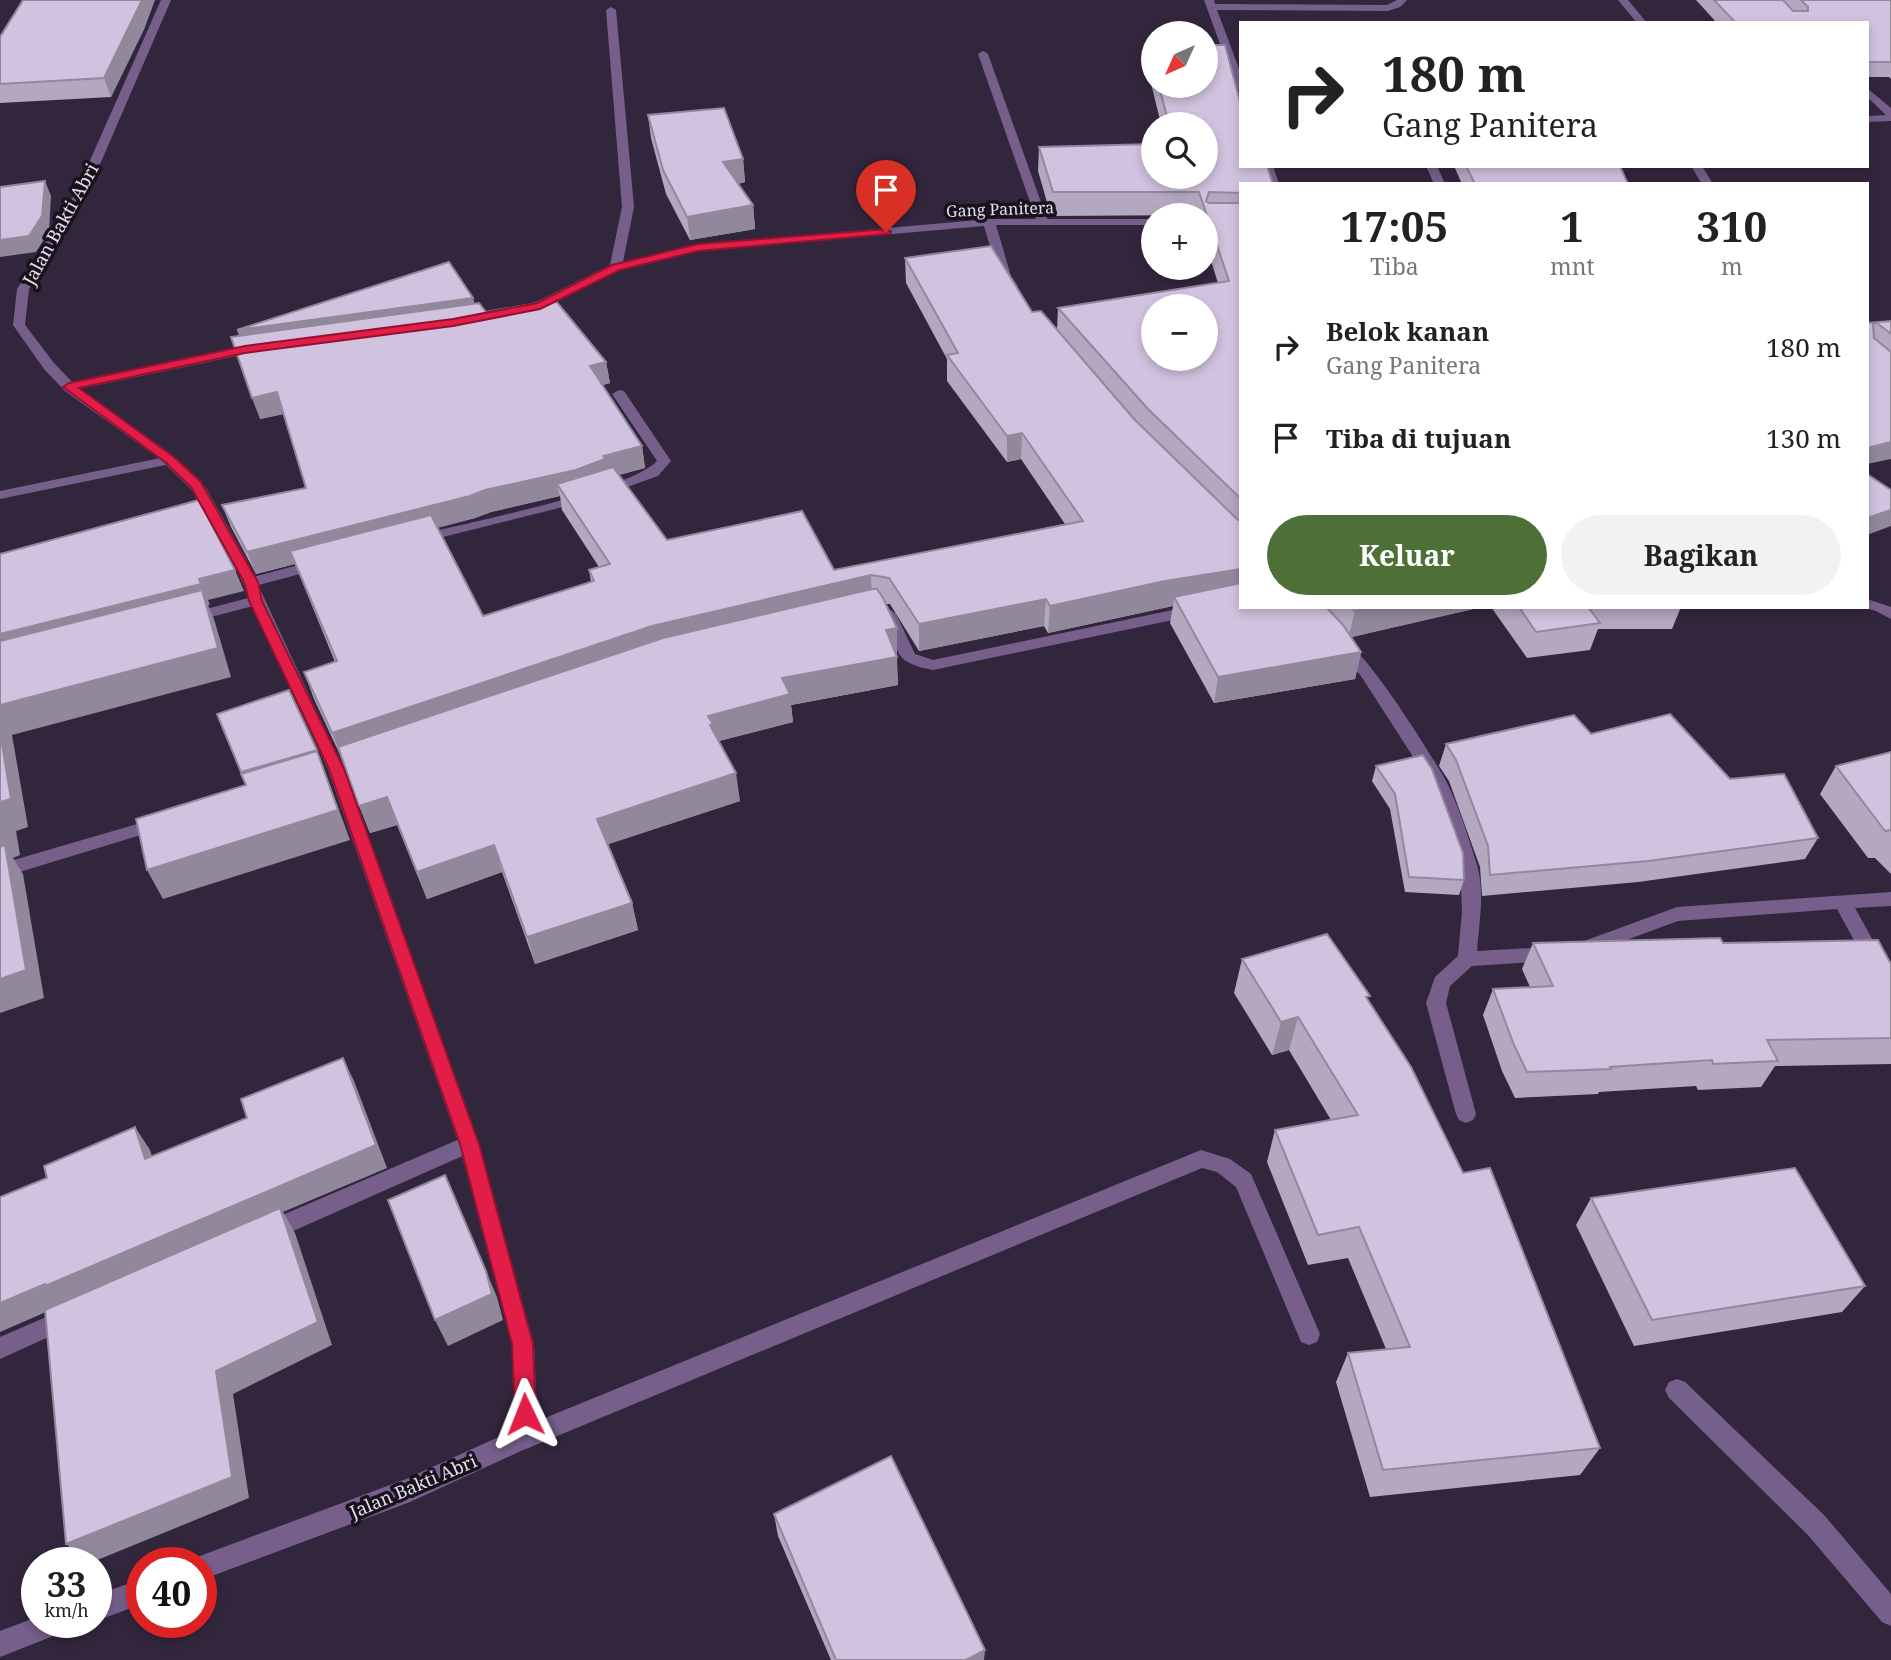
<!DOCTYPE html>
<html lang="id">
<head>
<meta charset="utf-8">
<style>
	:root { --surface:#fff; --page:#f2f2f2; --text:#222; --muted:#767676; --accent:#4d7037 }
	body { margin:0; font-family:"Noto Serif",serif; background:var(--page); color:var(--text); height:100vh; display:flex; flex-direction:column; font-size:26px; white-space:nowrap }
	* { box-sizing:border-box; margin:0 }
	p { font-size:23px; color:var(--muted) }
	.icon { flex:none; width:38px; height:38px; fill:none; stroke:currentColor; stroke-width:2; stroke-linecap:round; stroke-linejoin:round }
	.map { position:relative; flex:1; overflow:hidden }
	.sheet { position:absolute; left:1239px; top:182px; width:630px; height:427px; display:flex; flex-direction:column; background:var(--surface); border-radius:0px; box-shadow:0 4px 10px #0003 }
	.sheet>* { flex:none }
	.top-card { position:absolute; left:1239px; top:21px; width:630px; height:147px; border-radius:0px; box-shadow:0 4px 10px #0003; background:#fff; color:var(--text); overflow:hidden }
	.needle { width:46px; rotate:225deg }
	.tools { position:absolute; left:1141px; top:21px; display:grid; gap:14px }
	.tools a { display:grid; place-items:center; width:77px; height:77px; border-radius:50%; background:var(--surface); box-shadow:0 4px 10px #0003; font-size:35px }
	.speed { position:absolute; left:21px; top:1547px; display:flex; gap:14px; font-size:35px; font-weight:700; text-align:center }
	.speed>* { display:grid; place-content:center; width:91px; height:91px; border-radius:50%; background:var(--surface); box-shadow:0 4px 10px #0003; line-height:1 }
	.speed small { font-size:18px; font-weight:400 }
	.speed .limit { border:10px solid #d22; background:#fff; color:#111 }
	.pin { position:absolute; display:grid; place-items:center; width:60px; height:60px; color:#fff; margin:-72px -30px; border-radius:50% 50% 50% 0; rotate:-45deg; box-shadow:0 0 7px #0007 }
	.pin .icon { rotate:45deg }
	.me { position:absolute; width:77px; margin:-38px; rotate:358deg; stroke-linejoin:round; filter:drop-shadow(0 0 5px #0008) }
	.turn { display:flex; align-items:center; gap:24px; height:147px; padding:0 28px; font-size:32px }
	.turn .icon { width:91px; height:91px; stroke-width:2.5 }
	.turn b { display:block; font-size:49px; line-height:60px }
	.eta { display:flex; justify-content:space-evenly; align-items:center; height:119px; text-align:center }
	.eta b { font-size:42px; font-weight:700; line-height:49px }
	.cta { display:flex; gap:14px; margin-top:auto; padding:14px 28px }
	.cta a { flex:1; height:80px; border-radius:42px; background:var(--accent); color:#fff; font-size:28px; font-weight:700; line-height:80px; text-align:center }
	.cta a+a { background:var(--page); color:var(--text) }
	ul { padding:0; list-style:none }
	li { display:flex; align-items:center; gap:21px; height:91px; padding:0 28px }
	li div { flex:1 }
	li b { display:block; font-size:26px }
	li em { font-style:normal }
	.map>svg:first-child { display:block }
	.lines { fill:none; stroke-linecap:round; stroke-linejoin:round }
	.minor { fill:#775f8c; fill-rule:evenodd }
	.tertiary { fill:#775f8c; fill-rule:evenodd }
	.wall { fill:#b4a7c0; fill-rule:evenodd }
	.shaded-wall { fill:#92889c }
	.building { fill:#d1c2df; stroke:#92889c; stroke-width:2; fill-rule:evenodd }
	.route { fill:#e11d48; stroke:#92132f; stroke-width:2 }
	.labels { text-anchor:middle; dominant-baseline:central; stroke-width:7; stroke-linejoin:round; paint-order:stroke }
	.far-street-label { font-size:16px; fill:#e5ddec; stroke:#17121c }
	.street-label { font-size:18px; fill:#e5ddec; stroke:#17121c }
</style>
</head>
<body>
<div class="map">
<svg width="1891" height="1660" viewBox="0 0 1891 1660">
	<rect width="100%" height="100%" fill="#32263d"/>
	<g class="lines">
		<path class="minor" d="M1204 0H1214L1215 4 1387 5 1397 0H1407L1400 7 1388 11 1217 10 1241 74V91L1236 88Z
			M1618 0H1628L1647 23H1637Z
			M611 7 616 10 634 207 623 262 698 245 989 219H1036L978 54 983 51 988 54 1047 219H1153V225H996L1011 276 1018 286 1012 290 1008 289 999 276 984 226 698 251 620 270 544 308 523 311V305L536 302 610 265 622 207 606 10Z
			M1867 88 1891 108V121L1867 122V116L1886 115 1867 97Z
			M1263 166H1273L1279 184H1268Z
			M1426 166H1437L1445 184H1434Z
			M1691 166H1702L1713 184H1702Z
			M257 344 261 345V351L69 391 62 387 69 383Z
			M619 390 624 391 671 461 658 476 591 500 419 543 414 542 412 539 414 536C462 524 629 491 657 461L612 394Z
			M170 456 175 457V463L0 499V491Z
			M321 559 326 561 328 564 326 567 251 587 243 582 246 579Z
			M256 596 261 598 264 601 261 604 188 623 180 618 183 615Z
			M1867 599 1891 607V619L1876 611 1862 607H1867Z
			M883 604 896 614 915 654 933 660 1192 606 1200 611 1192 616 933 670C882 661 905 641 879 614L871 615 863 610 866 607Z
			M1344 642C1365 648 1432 756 1445 779 1458 803 1469 839 1477 865 1485 891 1479 924 1477 951L1549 947 1556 949 1558 954 1556 959 1549 961 1472 966 1450 986 1446 1003 1476 1114 1473 1120 1466 1123 1459 1120 1456 1114 1426 1003 1435 977 1458 956 1462 912 1460 868 1430 783 1361 676 1336 647Z
			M161 817 167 819 170 823 167 827 0 878V864Z
			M1891 892V906L1855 908 1891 973V998L1884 995 1837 909 1678 921 1583 956 1576 954 1574 949 1576 944 1677 907Z
			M469 1135 476 1138 479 1144 476 1150 275 1239 267 1242 259 1239 256 1232 259 1225Z
			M1201 1150 1230 1159 1251 1174 1320 1334 1317 1342 1309 1345 1301 1342 1236 1187 1217 1172 1202 1168 526 1449 518 1445 514 1437 518 1429Z
			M67 1308 75 1311 78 1318 75 1325 0 1359V1337Z
			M1677 1379 1685 1382 1825 1516 1891 1594V1626L1882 1622 1807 1534 1669 1398 1665 1390 1669 1382Z"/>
		<path class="tertiary" d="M161 0H171L88 192 29 289 25 325 54 363 75 385 170 453 206 488 245 557 344 770 479 1144 534 1344 538 1437 534 1445 410 1502 201 1580V1563H191L192 1559 406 1479 514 1430 512 1344 459 1144 328 770 231 557 195 493 160 459 65 391 44 369 13 325 17 289 76 192Z
			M142 1579V1604L96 1621V1595Z
			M37 1617V1622H70L66 1631 0 1657V1631Z"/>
	</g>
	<path class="wall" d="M1696 0H1891V79L1889 77H1867V23H1717Z
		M145 27 111 97 0 103V37Z
		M1149 45H1153V86H1206L1241 184V607H1482L1351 637 1361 652 1355 679 1214 703 1170 623 1173 606 1048 633 1044 626 919 651 890 604H886L897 628V655L896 656 898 685 791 705 793 722 719 741 740 801 608 844 632 903 638 930 535 964 502 872 427 899 397 825 370 833 342 759 314 699 304 672 335 662 295 564 256 574 231 527 222 505 306 488 283 414 260 419 473 298 474 303 486 312 606 362 610 383 603 385 642 446 645 468 619 475 667 540 834 570 1065 524 1021 459 1007 462 947 381V359L906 283 905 258 1032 312 1057 329 1058 308 1218 283 1206 245V215L1051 216 1038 171 1039 147 1153 177 1206 124H1161L1147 67ZM560 496 562 510 599 567 589 570 591 582 483 616 437 528 475 518 491 512Z
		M648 115 743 159 745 182 738 184 753 205 755 229 690 240 666 194 651 138Z
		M1454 166H1620L1628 184H1462Z
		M1891 321V459L1867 323Z
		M1491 607H1681L1672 629H1598L1590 650 1527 658Z
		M1591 734 1730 779 1818 838 1805 859 1638 882 1482 896 1480 867 1449 781 1439 766 1446 744Z
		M1891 752V874L1875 858H1868L1820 794 1836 766Z
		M1376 766 1464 880 1459 895 1405 892 1390 809 1372 781Z
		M1533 943H1723L1891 964V1064L1775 1066 1761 1087 1698 1090 1696 1086 1599 1092 1598 1094 1515 1098 1502 1071 1483 1015 1493 989 1530 987 1522 969Z
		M1242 959 1368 1001 1463 1173 1600 1448 1580 1475 1370 1497 1336 1382 1348 1353 1386 1349 1348 1258 1308 1265 1267 1162 1275 1130 1331 1120 1289 1050 1272 1055 1234 993Z
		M1591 1198 1865 1286 1842 1312 1634 1346 1576 1225Z
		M774 1514 984 1660H831L778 1536Z"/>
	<path class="shaded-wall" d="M142 0H155L145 27 111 97 104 78Z
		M743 159 745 182 726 186 723 162Z
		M45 181 51 196 49 232 36 252 0 257V240Z
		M753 205 755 229 690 240 687 217Z
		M473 298 476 312 242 344 237 330Z
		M606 362 610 383 594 387 590 366Z
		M277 392 284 414 260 419 252 398Z
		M1022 433 1021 459 1007 462V436Z
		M1891 442V459L1867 464V448Z
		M642 446 645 468 609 477 557 484 560 496 491 512 475 518 295 564 290 551 295 564 256 574 247 552 485 490Z
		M1891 510V526L1867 535V518Z
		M1241 569V594L1174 597 1173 606 1048 633 1050 606 1165 581Z
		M235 570 244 591 208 600 210 605H208L214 619 231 677 12 735 28 827 16 831 20 855 13 858 23 874 44 998 0 1013V705L9 656 0 639V634L199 579Z
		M871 575 872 601 342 759 332 733 652 626Z
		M1046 599 1044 626 919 651V624Z
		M1372 607H1482L1348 638 1355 611Z
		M897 628V655L887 658 886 630Z
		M1361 652 1355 679 1214 703 1218 677Z
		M897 657 898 685 791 705 793 722 715 742 714 753 708 716 782 678Z
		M317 750 350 840 163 899 147 870 248 788 241 772Z
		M736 773 740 801 603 846 597 819Z
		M387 797 397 825 370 833 359 806Z
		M494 845 502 872 427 899 417 872Z
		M632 903 638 930 535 964 527 937Z
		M1298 1017 1289 1050 1272 1055 1281 1022Z
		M343 1058 354 1081 387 1168 283 1212 295 1233 332 1345 233 1394 249 1498 90 1563H87L66 1544 62 1305 0 1332V1303Z
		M135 1127 150 1150 160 1181 145 1159Z
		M445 1175 497 1297 503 1320 448 1346 435 1320Z
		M985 1650 984 1660H966Z"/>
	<path class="building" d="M23 0H142L104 78 0 84V37Z
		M1714 0H1783L1793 11H1808V7L1801 0H1891V62H1867V23H1736Z
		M1149 45H1153V61Z
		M1206 45H1225L1241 105V166H1267L1273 184H1241V193L1209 192 1206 201 1209 203H1241V499L1148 409 1058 308 1229 281 1199 192H1053L1039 147 1153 144V177H1206V124H1169L1159 86H1206ZM1153 306H1206V359H1153Z
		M724 108 743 159 723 162 753 205 687 217 663 170 648 115Z
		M1466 166H1620L1628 184H1475Z
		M45 181 42 216 29 236 0 240V187Z
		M991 246 1032 312 1041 311 1134 419 1238 520H1241V569L1165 581 1050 606 1046 599 919 624 889 578 871 575 652 626 332 733 304 672 337 661 290 551 431 515 483 616 594 581 589 570 610 564 557 484 613 467 667 540 802 511 834 570 1083 521 1022 433 1007 436 947 355 958 353 905 258Z
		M449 262 473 298 237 330Z
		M555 300 606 362 590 366 642 446 603 456 605 459 576 470 485 490 470 496 247 552 222 505 306 488 277 392 252 398 231 337 479 303 486 312Z
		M1891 321V334L1877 323H1873L1874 338 1891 352V442L1867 448V323Z
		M1867 474 1891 490V510L1867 518Z
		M199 500 235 570 199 579 201 584 0 634V554Z
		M1241 583V607H1326L1343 625 1361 652 1218 677 1174 597Z
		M872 589H877L883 598 897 628 886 630 897 657 782 678 790 694 708 716 713 724 710 725 736 773 597 819 632 903 527 937 494 845 417 872 387 797 359 806 338 747 663 638Z
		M202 590 218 648 0 705V641Z
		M1351 607H1372L1355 611Z
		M1519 607H1588L1600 623 1536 632Z
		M289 690 317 750 241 772 217 714Z
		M1670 714 1730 779 1784 774 1818 838 1648 861 1490 875 1488 846 1456 760 1446 744 1574 715 1591 734Z
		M0 732 11 799 0 802Z
		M317 751 338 810 147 870 136 819 246 785 241 774Z
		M1891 752V830L1885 831 1836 766Z
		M1423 755 1432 769 1463 853 1464 880 1409 877 1395 794 1376 766Z
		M5 845 26 970 0 979V847Z
		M1327 934 1370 996 1366 997 1411 1067 1463 1173 1490 1168 1600 1448 1383 1470 1348 1353 1410 1347 1359 1227 1318 1235 1275 1130 1358 1115 1298 1017 1281 1022 1242 959Z
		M1720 938 1723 943 1878 940 1891 964V1038L1767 1040 1778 1061 1713 1064 1712 1060 1610 1067 1611 1069 1527 1072 1514 1045 1493 989 1553 986 1533 943Z
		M343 1058 376 1145 45 1286V1284L0 1303V1197L47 1178 44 1166 135 1127 145 1159 247 1118 241 1099Z
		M1795 1168 1865 1286 1652 1320 1591 1198Z
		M445 1175 486 1271 492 1294 435 1320 388 1200Z
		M280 1208 318 1322 216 1371 232 1477 66 1544 45 1310Z
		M891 1456 985 1650 966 1660H836L774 1514Z"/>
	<path class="route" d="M886 229 891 232 890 234 698 251 620 270 540 309 453 326 245 353 79 388 174 457 201 482 258 582 262 601 344 769 479 1144 533 1344 536 1414 533 1422 525 1425 518 1422 515 1414 512 1344 460 1144 329 769 249 601 244 582 191 487 165 462 63 387 69 383 245 346 453 319 537 303 612 265 698 244Z"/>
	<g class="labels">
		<g class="far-street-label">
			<text transform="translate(1000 209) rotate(-2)">Gang Panitera</text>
		</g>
		<g class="street-label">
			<text transform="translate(60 224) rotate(-61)">Jalan Bakti Abri</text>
			<text transform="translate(413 1486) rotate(-23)">Jalan Bakti Abri</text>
		</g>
	</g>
</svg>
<div class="tools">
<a><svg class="needle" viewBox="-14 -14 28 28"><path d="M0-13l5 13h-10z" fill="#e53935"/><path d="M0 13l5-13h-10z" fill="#767676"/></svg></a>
<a><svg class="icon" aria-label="search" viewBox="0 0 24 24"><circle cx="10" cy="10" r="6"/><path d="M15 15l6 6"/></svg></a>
<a>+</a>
<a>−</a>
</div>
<div class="speed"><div>33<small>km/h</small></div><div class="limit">40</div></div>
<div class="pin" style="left:886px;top:232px;background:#d93025"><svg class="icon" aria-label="arrive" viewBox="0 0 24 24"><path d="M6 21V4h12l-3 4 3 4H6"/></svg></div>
<svg class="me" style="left:525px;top:1414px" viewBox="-20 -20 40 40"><path d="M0-17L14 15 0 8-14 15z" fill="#e11d48" stroke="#fff" stroke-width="4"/></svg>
<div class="top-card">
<div class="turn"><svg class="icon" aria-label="right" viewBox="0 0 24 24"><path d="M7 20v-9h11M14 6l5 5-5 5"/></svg><div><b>180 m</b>Gang Panitera</div></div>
</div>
<section class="sheet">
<div class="eta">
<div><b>17:05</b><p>Tiba</p></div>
<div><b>1</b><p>mnt</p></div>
<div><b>310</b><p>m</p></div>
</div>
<ul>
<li><svg class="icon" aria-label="right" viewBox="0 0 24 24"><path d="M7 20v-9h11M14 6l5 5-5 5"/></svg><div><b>Belok kanan</b><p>Gang Panitera</p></div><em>180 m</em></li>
<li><svg class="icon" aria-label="arrive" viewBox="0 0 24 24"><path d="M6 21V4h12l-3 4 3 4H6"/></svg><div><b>Tiba di tujuan</b></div><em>130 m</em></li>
</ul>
<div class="cta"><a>Keluar</a><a>Bagikan</a></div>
</section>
</div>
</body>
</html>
